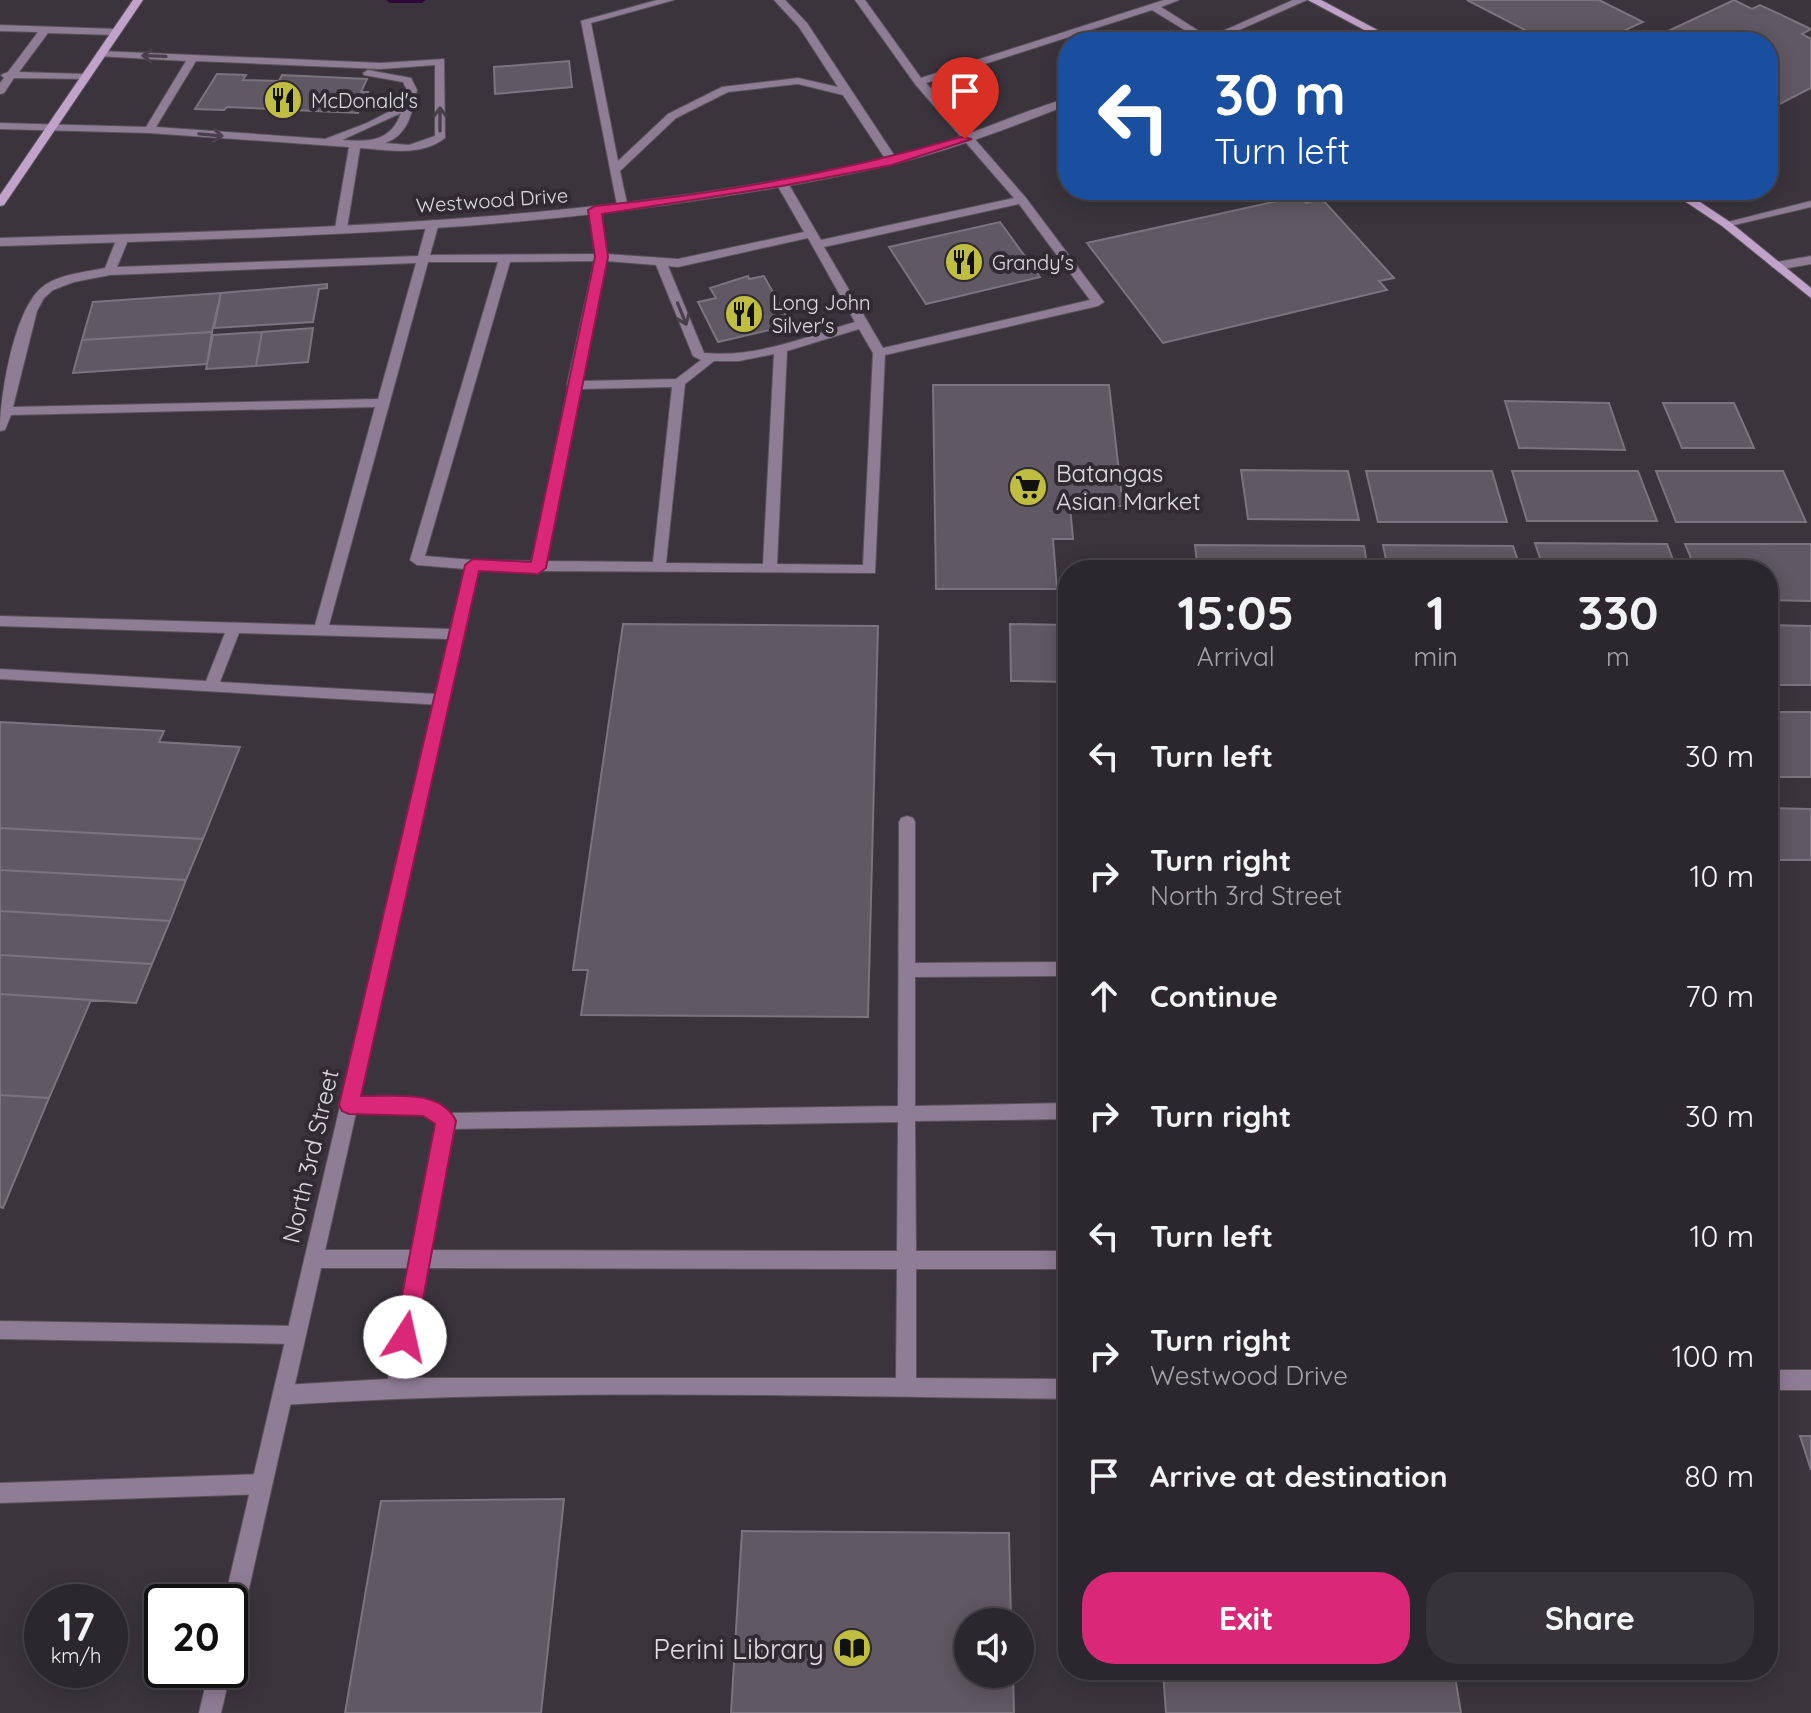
<!DOCTYPE html>
<html lang="en">
<head>
<meta charset="utf-8">
<style>
	:root { --surface:#2c272e; --page:#38333a; --text:#f1f3f6; --muted:#a6a5aa; --line:#48444a; --accent:#db2777 }
	body { margin:0; font-family:Quicksand,sans-serif; background:var(--page); color:var(--text); height:100vh; display:flex; flex-direction:column; font-size:30px; white-space:nowrap }
	* { box-sizing:border-box; margin:0 }
	p { font-size:26px; color:var(--muted) }
	.icon { flex:none; width:44px; height:44px; fill:none; stroke:currentColor; stroke-width:2; stroke-linecap:round; stroke-linejoin:round }
	.map { position:relative; flex:1; overflow:hidden }
	.drawer { position:absolute; left:1058px; top:560px; width:720px; height:1120px; display:flex; flex-direction:column; background:var(--surface); border-radius:32px; box-shadow:0 4px 20px #0003,0 0 0 2px var(--line) }
	.drawer>* { flex:none }
	.banner { position:absolute; left:1058px; top:32px; width:720px; height:168px; border-radius:32px; box-shadow:0 4px 20px #0003,0 0 0 2px var(--line); background:#1a4fa0; color:#fff; overflow:hidden }
	.tools { position:absolute; left:954px; top:1608px; display:grid; gap:16px }
	.tools a { display:grid; place-items:center; width:80px; height:80px; border-radius:50%; background:var(--surface); box-shadow:0 4px 20px #0003,0 0 0 2px var(--line); font-size:40px }
	.speed { position:absolute; left:24px; top:1584px; display:flex; gap:16px; font-size:40px; font-weight:700; text-align:center }
	.speed>* { display:grid; place-content:center; width:104px; height:104px; border-radius:50%; background:var(--surface); box-shadow:0 4px 20px #0003,0 0 0 2px var(--line); line-height:1 }
	.speed small { font-size:20px; font-weight:400 }
	.speed .limit { border:4px solid #111; border-radius:12px; background:#fff; color:#111 }
	.pin { position:absolute; display:grid; place-items:center; width:68px; height:68px; color:#fff; margin:-82px -34px; border-radius:50% 50% 50% 0; rotate:-45deg; box-shadow:0 0 8px #0007 }
	.pin .icon { rotate:45deg }
	.me { position:absolute; width:88px; margin:-44px; rotate:10deg; stroke-linejoin:round; filter:drop-shadow(0 0 6px #0008) }
	.turn { display:flex; align-items:center; gap:28px; height:168px; padding:0 24px; font-size:36px }
	.turn .icon { width:104px; height:104px; stroke-width:2.5 }
	.turn b { display:block; font-size:56px; line-height:68px }
	.eta { display:flex; justify-content:space-evenly; align-items:center; height:136px; text-align:center }
	.eta b { font-size:48px; font-weight:800; line-height:56px }
	.primary-button { display:flex; gap:16px; margin-top:auto; padding:16px 24px }
	.primary-button a { flex:1; height:92px; border-radius:32px; background:var(--accent); color:#fff; font-size:32px; font-weight:800; line-height:92px; text-align:center }
	.primary-button a+a { background:var(--page); color:var(--text) }
	ul { padding:0; list-style:none }
	li { display:flex; align-items:center; gap:24px; height:120px; padding:0 24px }
	li div { flex:1 }
	li b { display:block; font-size:30px }
	li em { font-style:normal }
	.map>svg:first-child { display:block }
	.lines { fill:none; stroke-linecap:round; stroke-linejoin:round }
	.stream { fill:#2e0638; fill-rule:evenodd }
	.building { fill:#605862; stroke:#7b737d; stroke-width:2 }
	.service-casing { stroke:#59525b; stroke-width:2 }
	.minor-casing { stroke:#59525b; stroke-width:2 }
	.secondary-casing { stroke:#59525b; stroke-width:2 }
	.service { fill:#8f7c95; fill-rule:evenodd }
	.minor { fill:#8f7c95; fill-rule:evenodd }
	.secondary { fill:#c1a2ca; fill-rule:evenodd }
	.oneway { stroke:#483e4c }
	.route { fill:#db2777; stroke:#8e194d; stroke-width:2 }
	.labels { text-anchor:middle; dominant-baseline:central; stroke-width:8; stroke-linejoin:round; paint-order:stroke }
	.far-poi-label { font-size:20px; fill:#e0dce1; stroke:#312a33; text-anchor:start }
	.far-street-label { font-size:20px; fill:#e0dce1; stroke:#312a33 }
	.poi-label { font-size:24px; fill:#e0dce1; stroke:#312a33; text-anchor:start }
	.street-label { font-size:24px; fill:#e0dce1; stroke:#312a33 }
	.near-poi-label { font-size:28px; fill:#e0dce1; stroke:#312a33; text-anchor:end }
</style>
</head>
<body>
<div class="map">
<svg width="1811" height="1713" viewBox="0 0 1811 1713">
	<rect width="100%" height="100%" fill="#3b343d"/>
	<g class="lines">
		<path class="stream" d="M386 0H426L422 3H390Z"/>
	</g>
	<path class="building" d="M1467 0H1599L1643 22 1599 42H1548Z
		M1734 0 1752 9 1760 5 1811 29 1802 34 1811 39V88L1768 110V42H1645Z
		M569 61 572 87 495 94 494 67Z
		M217 74 246 75 243 80 279 81 282 75 367 79 361 92H368L358 113 227 107 224 110 195 109Z
		M1300 196 1306 203 1322 199 1394 278 1379 281 1387 290 1163 343 1087 243Z
		M1000 222 1040 277 926 304 889 247Z
		M748 276 749 279 764 276 791 325 718 342 698 302 716 298 710 288Z
		M327 284V288L319 289 313 322 214 328 221 293Z
		M221 293 212 332 82 340 93 302Z
		M313 328 308 362 256 366 262 332Z
		M212 332 207 364 73 373 82 340Z
		M262 332 256 366 206 369 213 335Z
		M933 385H1109L1123 506H1070L1073 539H1053L1057 589H936Z
		M1505 401 1609 403 1625 450 1519 448Z
		M1663 403H1734L1754 448H1682Z
		M1241 470 1348 471 1359 520 1248 519Z
		M1366 471H1492L1507 522H1378Z
		M1512 471H1638L1657 521H1527Z
		M1656 471H1783L1806 522H1676Z
		M1535 543 1667 544 1677 570H1544Z
		M1685 544H1811V601L1768 600V570H1696Z
		M1195 545 1364 546 1368 570H1198Z
		M1383 545 1513 546 1521 570H1388Z
		M623 624 878 626 868 1017 581 1015 588 970H573Z
		M1010 624 1068 625V682L1011 681Z
		M1768 625 1811 626V685H1768Z
		M1768 712H1811V777H1776L1768 756Z
		M0 722 164 731 159 742 240 747 203 839 0 828Z
		M1768 808 1811 809V860H1768Z
		M0 828 203 839 186 880 0 870Z
		M0 870 186 880 170 921 0 911Z
		M0 911 170 921 152 964 0 955Z
		M0 955 152 964 136 1003 0 994Z
		M0 994 91 1000 49 1098 0 1095Z
		M0 1095 49 1098 3 1208 0 1207Z
		M1800 1436H1811V1470Z
		M564 1499 541 1713H345L381 1501Z
		M742 1531 1009 1533 1011 1622H968V1674H1013L1014 1713H731Z
		M1163 1670H1454L1461 1713H1166Z"/>
	<g class="lines">
		<g class="service-casing">
			<path id="service" d="M657 0H674L591 23 618 161 668 114 722 87 798 78 838 87 799 27 774 0H785L807 23 898 161 888 163 843 95 798 84 728 92 676 118 620 171 628 208 618 210 581 21Z
				M855 0H865L921 78 1164 0H1179L1161 7 1213 40 1204 42 1152 10 926 83 1026 198 1104 302 1098 306 885 355 875 573 543 571 538 573 479 570 449 700 442 705 0 679V669L206 681 225 633 0 626V616L315 625 375 407 11 415 5 430 0 431C0 397 14 305 45 285 61 274 86 272 105 268L117 238 123 235 129 238 117 267 418 256 427 223 433 220 439 223 430 255 595 254 589 210 595 207 601 210 606 254 678 259 804 232 776 183 782 180 788 183 821 240 1014 198 915 84ZM1019 204 1090 300 883 348 824 247ZM808 238 855 322C805 337 757 358 704 353L668 266 678 267ZM594 261 567 385 568 387 532 561 473 560 425 556 510 262ZM606 261 656 265 693 356 701 360 676 379 582 381ZM428 262H498L410 560 417 565 465 569 451 629 329 625ZM416 263 378 399 13 407 37 311 44 298 53 290 74 282 110 275ZM859 329 873 353 863 565 777 564 787 351ZM774 354 763 564 666 563 685 384 714 361H739ZM672 387 653 562 546 561 581 389ZM239 633 449 639 436 694 220 682Z
				M0 25 116 29 121 32 116 35 48 33 19 72 85 74 89 75V79L14 78 4 93 0 94V83L4 78 1 75 8 72 38 32 0 31Z
				M101 51 381 63 444 59 445 138C421 157 389 150 360 148L347 228 341 231 335 228 349 147 149 133 0 129V123L146 127 186 61 97 56V52ZM196 61 381 69 435 65V136L409 145 385 143C409 135 412 112 417 90L411 78 368 70 363 73 364 75 403 82 407 90 404 104 367 123 325 139 156 127ZM401 113C391 142 368 142 342 140Z
				M1811 201V207L1726 227 1720 224Z
				M1811 256V264L1777 270 1771 266 1777 262Z
				M907 816 913 818 915 822V963L1068 962V976L915 977V1106L1068 1103V1119L915 1121 916 1251H1068V1269H916V1378L1068 1379V1399C807 1396 544 1388 283 1405L276 1402 273 1395 276 1388 283 1385 388 1379 409 1268H314L307 1265 305 1259 307 1253 314 1250H412L436 1124 424 1115 349 1113 343 1110 340 1105 343 1100 349 1097 427 1099 449 1113 898 1106 899 822 901 818ZM898 1122 897 1251 431 1250 454 1129ZM428 1268 897 1269 896 1378H408Z
				M0 1321 296 1326 303 1328 306 1335 303 1342 296 1344 0 1339Z
				M1768 1370H1811V1390H1768Z
				M262 1474 269 1477 272 1484 269 1491 262 1494 0 1503V1483Z"/>
		</g>
		<g class="minor-casing">
			<path id="minor" d="M1293 0H1307L1212 42H1198Z
				M1068 98V105C1019 124 970 143 920 157 854 175 785 187 718 197 481 235 240 238 0 246V238C298 229 598 224 890 158 952 144 1008 116 1068 98Z
				M442 695 449 700 241 1624 238 1632 230 1635V1602H224L435 700Z
				M230 1668 231 1670 221 1713H199L209 1670H230Z"/>
		</g>
		<g class="secondary-casing">
			<path id="secondary" d="M133 0H143L4 205 0 206V195Z
				M1308 0H1321L1400 42H1387Z
				M1668 190H1682L1730 222 1811 288V298L1722 226Z"/>
		</g>
		<use href="#service" class="service"/>
		<use href="#minor" class="minor"/>
		<use href="#secondary" class="secondary"/>
	</g>
	<defs><path id="oneway-shaft" d="M-6 0H5M1.5-3L5.5 0L1.5 3" fill="none" stroke-width="1.6" stroke-linecap="round" stroke-linejoin="round" transform="scale(2)"/></defs>
	<g class="oneway">
		<use href="#oneway-shaft" transform="translate(154 56) rotate(-178)"/>
		<use href="#oneway-shaft" transform="translate(440 119) rotate(-90)"/>
		<use href="#oneway-shaft" transform="translate(211 135) rotate(5)"/>
		<use href="#oneway-shaft" transform="translate(682 314) rotate(68)"/>
	</g>
	<path class="route" d="M961 137 972 139 892 165 782 186 602 214 608 257 546 568 538 574 479 571 361 1096C390 1097 441 1088 456 1121L416 1337 413 1344 405 1347 397 1344 394 1337 435 1124 423 1116 349 1114 342 1111 339 1105 465 565 473 559 531 562 595 257 588 210 595 206C718 194 842 172 961 137Z"/>
	<defs>
		<g id="restaurant-disc" transform="scale(2)"><circle r="9.5" fill="#c0be40" stroke="#312a33"/><path d="M-5-6h1v4h1v-4h1v4h1v-4h1v5L-1.5 .5V6h-2V.5L-5-1ZM5-6V6H3V1.5H1.5Q1.5-4 5-6Z" fill="#111"/></g>
		<g id="supermarket-disc" transform="scale(2)"><circle r="9.5" fill="#c0be40" stroke="#312a33"/><path d="M-6-5.5h2.5l.6 2H6L4.5 2H-2.5L-4.4-4H-6ZM-1.5 3.2a1.3 1.3 0 1 0 .1 0ZM3 3.2a1.3 1.3 0 1 0 .1 0Z" fill="#111"/></g>
		<g id="library-disc" transform="scale(2)"><circle r="9.5" fill="#c0be40" stroke="#312a33"/><path d="M-6-4Q-3-5.5-.7-3.5V5Q-3 3-6 4ZM6-4Q3-5.5 .7-3.5V5Q3 3 6 4Z" fill="#111"/></g>
	</defs>
	<g fill-rule="evenodd">
		<use href="#restaurant-disc" x="283" y="100"/>
		<use href="#restaurant-disc" x="964" y="262"/>
		<use href="#restaurant-disc" x="744" y="314"/>
		<use href="#supermarket-disc" x="1028" y="487"/>
		<use href="#library-disc" x="852" y="1648"/>
	</g>
	<g class="labels">
		<g class="far-poi-label">
			<text x="311" y="100">McDonald's</text>
			<text x="992" y="262">Grandy's</text>
			<text x="772" y="302">Long John<tspan x="772" dy="23">Silver's</tspan></text>
		</g>
		<g class="far-street-label">
			<text transform="translate(492 200) rotate(-4)">Westwood Drive</text>
		</g>
		<g class="poi-label">
			<text x="1056" y="473">Batangas<tspan x="1056" dy="28">Asian Market</tspan></text>
		</g>
		<g class="street-label">
			<text transform="translate(310 1156) rotate(-77)">North 3rd Street</text>
		</g>
		<g class="near-poi-label">
			<text x="824" y="1648">Perini Library</text>
		</g>
	</g>
</svg>
<div class="tools">
<a><svg class="icon" aria-label="sound" viewBox="0 0 24 24"><path d="M4 9h4l5-4v14l-5-4H4zM17 9q2 3 0 6"/></svg></a>
</div>
<div class="speed"><div>17<small>km/h</small></div><div class="limit">20</div></div>
<div class="pin" style="left:965px;top:139px;background:#d93025"><svg class="icon" aria-label="arrive" viewBox="0 0 24 24"><path d="M6 21V4h12l-3 4 3 4H6"/></svg></div>
<svg class="me" style="left:405px;top:1337px" viewBox="-20 -20 40 40"><circle r="19" fill="#fff"/><path d="M0-13L10 11 0 6-10 11z" fill="#db2777"/></svg>
<div class="banner">
<div class="turn"><svg class="icon" aria-label="left" viewBox="0 0 24 24"><path d="M17 20v-9H6M10 6l-5 5 5 5"/></svg><div><b>30 m</b>Turn left</div></div>
</div>
<section class="drawer">
<div class="eta">
<div><b>15:05</b><p>Arrival</p></div>
<div><b>1</b><p>min</p></div>
<div><b>330</b><p>m</p></div>
</div>
<ul>
<li><svg class="icon" aria-label="left" viewBox="0 0 24 24"><path d="M17 20v-9H6M10 6l-5 5 5 5"/></svg><div><b>Turn left</b></div><em>30 m</em></li>
<li><svg class="icon" aria-label="right" viewBox="0 0 24 24"><path d="M7 20v-9h11M14 6l5 5-5 5"/></svg><div><b>Turn right</b><p>North 3rd Street</p></div><em>10 m</em></li>
<li><svg class="icon" aria-label="ahead" viewBox="0 0 24 24"><path d="M12 20V5M6 11l6-6 6 6"/></svg><div><b>Continue</b></div><em>70 m</em></li>
<li><svg class="icon" aria-label="right" viewBox="0 0 24 24"><path d="M7 20v-9h11M14 6l5 5-5 5"/></svg><div><b>Turn right</b></div><em>30 m</em></li>
<li><svg class="icon" aria-label="left" viewBox="0 0 24 24"><path d="M17 20v-9H6M10 6l-5 5 5 5"/></svg><div><b>Turn left</b></div><em>10 m</em></li>
<li><svg class="icon" aria-label="right" viewBox="0 0 24 24"><path d="M7 20v-9h11M14 6l5 5-5 5"/></svg><div><b>Turn right</b><p>Westwood Drive</p></div><em>100 m</em></li>
<li><svg class="icon" aria-label="arrive" viewBox="0 0 24 24"><path d="M6 21V4h12l-3 4 3 4H6"/></svg><div><b>Arrive at destination</b></div><em>80 m</em></li>
</ul>
<div class="primary-button"><a>Exit</a><a>Share</a></div>
</section>
</div>
</body>
</html>
